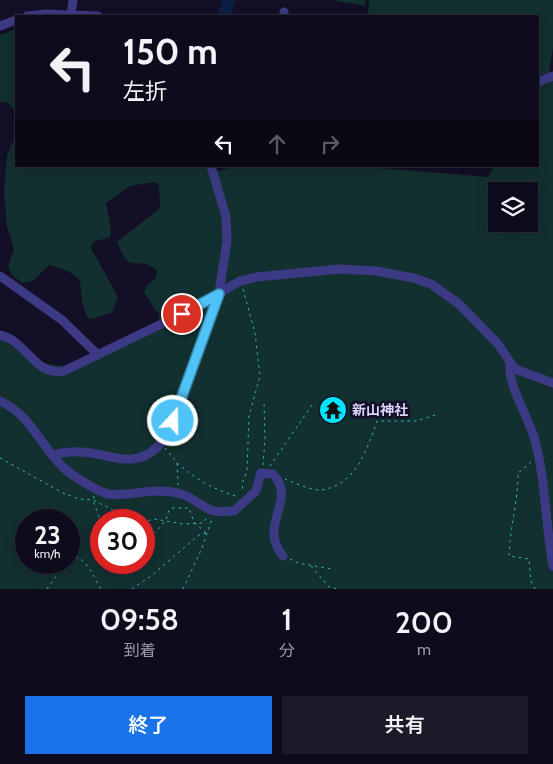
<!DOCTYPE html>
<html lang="ja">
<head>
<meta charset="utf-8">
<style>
	:root { --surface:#0e0b1c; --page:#1c1929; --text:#f1f3f6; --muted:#9b9ba3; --line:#2e2b3b; --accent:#1a73e8 }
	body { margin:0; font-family:Cabin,"Noto Sans JP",sans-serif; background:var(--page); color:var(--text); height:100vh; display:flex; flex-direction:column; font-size:19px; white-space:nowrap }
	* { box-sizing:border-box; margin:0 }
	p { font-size:16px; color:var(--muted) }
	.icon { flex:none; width:28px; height:28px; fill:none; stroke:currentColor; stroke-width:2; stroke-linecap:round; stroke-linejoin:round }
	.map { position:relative; height:589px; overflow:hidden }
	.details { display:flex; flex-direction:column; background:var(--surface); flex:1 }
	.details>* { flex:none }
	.banner { position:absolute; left:15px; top:15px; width:524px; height:152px; border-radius:0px; box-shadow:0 2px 12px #0003,0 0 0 1px var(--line); background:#0e0b1c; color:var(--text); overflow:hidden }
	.fabs { position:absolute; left:488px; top:182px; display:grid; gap:10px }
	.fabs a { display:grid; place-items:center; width:50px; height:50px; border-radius:0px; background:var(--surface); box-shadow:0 2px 12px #0003,0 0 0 1px var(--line); font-size:25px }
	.speed { position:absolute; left:15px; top:509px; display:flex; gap:10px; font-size:25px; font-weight:700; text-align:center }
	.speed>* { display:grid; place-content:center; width:65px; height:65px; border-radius:50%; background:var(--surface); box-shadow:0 2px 12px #0003,0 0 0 1px var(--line); line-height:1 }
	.speed small { font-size:12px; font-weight:400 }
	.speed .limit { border:8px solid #d22; background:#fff; color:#111 }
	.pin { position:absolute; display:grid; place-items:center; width:42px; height:42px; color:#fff; margin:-21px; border:2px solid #fff; border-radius:50%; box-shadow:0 1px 5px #0007 }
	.me { position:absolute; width:55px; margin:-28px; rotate:21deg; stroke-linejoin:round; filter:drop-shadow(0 0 4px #0008) }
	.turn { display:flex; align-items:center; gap:18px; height:105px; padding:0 25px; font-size:22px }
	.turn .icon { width:65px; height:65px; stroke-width:2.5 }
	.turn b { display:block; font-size:35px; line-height:42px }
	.lanes { display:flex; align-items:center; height:48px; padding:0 25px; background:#0003; justify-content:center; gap:25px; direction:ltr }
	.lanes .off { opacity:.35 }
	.eta { display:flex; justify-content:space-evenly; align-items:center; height:85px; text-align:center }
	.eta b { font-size:30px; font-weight:600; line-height:35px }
	.primary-button { display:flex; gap:10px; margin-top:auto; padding:10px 25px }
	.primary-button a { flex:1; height:58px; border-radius:0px; background:var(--accent); color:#fff; font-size:20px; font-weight:600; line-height:58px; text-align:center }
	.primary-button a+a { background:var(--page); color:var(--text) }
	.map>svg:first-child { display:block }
	.green { fill:#12302f; fill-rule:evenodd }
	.water { fill:#0a1f44 }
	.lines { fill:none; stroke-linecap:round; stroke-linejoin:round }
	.path { stroke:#2fb8b0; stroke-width:1; stroke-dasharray:2.5 4; stroke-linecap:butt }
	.minor { stroke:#3d3a85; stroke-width:9 }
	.route-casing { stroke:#337fa1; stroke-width:12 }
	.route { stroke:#4fc3f7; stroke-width:9 }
	.labels { text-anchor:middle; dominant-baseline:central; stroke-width:5; stroke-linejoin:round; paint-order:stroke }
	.poi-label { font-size:14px; font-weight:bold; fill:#d9d4ff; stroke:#130f26; text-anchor:start }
</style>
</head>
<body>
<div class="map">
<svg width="553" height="589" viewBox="0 0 553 589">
	<rect width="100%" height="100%" fill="#130f26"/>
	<path class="green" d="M333 0H365V6Z
		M369 0H553V48L549 73 538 76V16H368Z
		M16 29V111L7 102H0V35Z
		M553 72V589H0V339L43 363 77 368 159 327V315L144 292 146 286 156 278 157 270 147 264 130 263 124 257 117 242 160 208 159 185 154 182 130 186 106 203 111 230 110 237 93 242 91 248 118 297 112 312 93 319 87 317 82 301 80 280 68 271 49 265 33 281 22 283 12 275 8 267 14 249 7 227 4 191 7 155 16 135V166H208L218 171 236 166H357L488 177 495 166H538V87L549 83ZM496 191H529V224H496ZM26 520H69V562H26ZM101 520H144V562H101Z"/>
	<path class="water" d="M222 0H235L231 16H217Z"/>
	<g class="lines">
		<path class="path" d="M243 289 255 333 260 376 249 416 247 471 242 484 243 492
			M165 448 177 463 178 485
			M0 458 63 493 79 499 93 500 115 511 147 521 154 519 183 524 203 523 208 516
			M531 462 518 473C518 501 510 528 509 556L529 559 531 581 535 589
			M177 463C197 480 214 490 239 497
			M263 465 265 439 264 402
			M270 466 312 405
			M285 479C295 483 312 491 322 490 357 484 367 449 377 421H416L435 415
			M94 496 93 500 101 523
			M154 534 166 520 169 510 172 508H189L194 522 206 533
			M69 556C86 555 93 576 101 589
			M290 559 298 563 332 569
			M311 566 329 587 338 589
			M47 589 57 575 63 562
			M132 589 151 576 199 535 207 533
			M183 589 202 548 212 519"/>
		<path class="minor" d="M71 15 73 0
			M27 16 46 14 98 16
			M284 16V12
			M0 26 16 20
			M538 82 553 76
			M0 276 62 320 98 355
			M0 335C27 341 35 377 64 371L182 314 240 281 257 277 339 269 376 271 414 278 431 284 459 304 498 344 515 369 553 383
			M510 364C507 383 528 417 534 437 546 479 545 523 553 566
			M0 401C32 415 40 447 65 469 73 476 98 492 108 494 132 497 154 486 181 494 193 497 200 506 211 510 217 513 227 511 234 511L256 491 261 473 273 474C298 501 257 524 283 556
			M52 455C58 454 65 452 71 452 113 449 138 481 171 430L219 293 227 241 226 217 211 166"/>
	</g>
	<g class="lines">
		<g class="route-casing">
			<path id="route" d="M173 421 219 294 182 314"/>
		</g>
		<use href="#route" class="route"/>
	</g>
	<defs>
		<g id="temple-disc" transform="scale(1.4375)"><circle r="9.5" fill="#00e5ff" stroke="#130f26"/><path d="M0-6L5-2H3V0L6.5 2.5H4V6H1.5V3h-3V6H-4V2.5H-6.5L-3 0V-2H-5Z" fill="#111"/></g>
	</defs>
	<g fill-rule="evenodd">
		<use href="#temple-disc" x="333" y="410"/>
	</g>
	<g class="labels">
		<g class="poi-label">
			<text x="352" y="410">新山神社</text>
		</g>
	</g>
</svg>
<div class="fabs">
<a><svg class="icon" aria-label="layers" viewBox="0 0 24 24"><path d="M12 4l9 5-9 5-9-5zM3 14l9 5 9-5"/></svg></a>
</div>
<div class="speed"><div>23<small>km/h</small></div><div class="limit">30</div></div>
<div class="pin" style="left:182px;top:314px;background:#d93025"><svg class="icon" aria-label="arrive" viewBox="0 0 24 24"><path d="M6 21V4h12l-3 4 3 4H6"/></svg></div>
<svg class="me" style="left:173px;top:421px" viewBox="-20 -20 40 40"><circle r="17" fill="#4fc3f7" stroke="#fff" stroke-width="3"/><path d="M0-11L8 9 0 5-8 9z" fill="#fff"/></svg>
<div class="banner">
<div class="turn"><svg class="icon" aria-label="left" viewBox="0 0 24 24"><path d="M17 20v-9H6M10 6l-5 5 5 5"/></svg><div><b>150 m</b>左折</div></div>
<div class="lanes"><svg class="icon" aria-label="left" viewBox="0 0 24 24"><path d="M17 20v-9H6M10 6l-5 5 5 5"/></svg><svg class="icon off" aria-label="ahead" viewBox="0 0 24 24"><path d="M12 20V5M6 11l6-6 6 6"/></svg><svg class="icon off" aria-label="right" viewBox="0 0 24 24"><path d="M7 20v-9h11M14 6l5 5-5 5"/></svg></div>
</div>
</div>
<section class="details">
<div class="eta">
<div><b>09:58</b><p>到着</p></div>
<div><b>1</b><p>分</p></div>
<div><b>200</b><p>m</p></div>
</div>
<div class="primary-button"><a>終了</a><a>共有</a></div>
</section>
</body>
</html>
